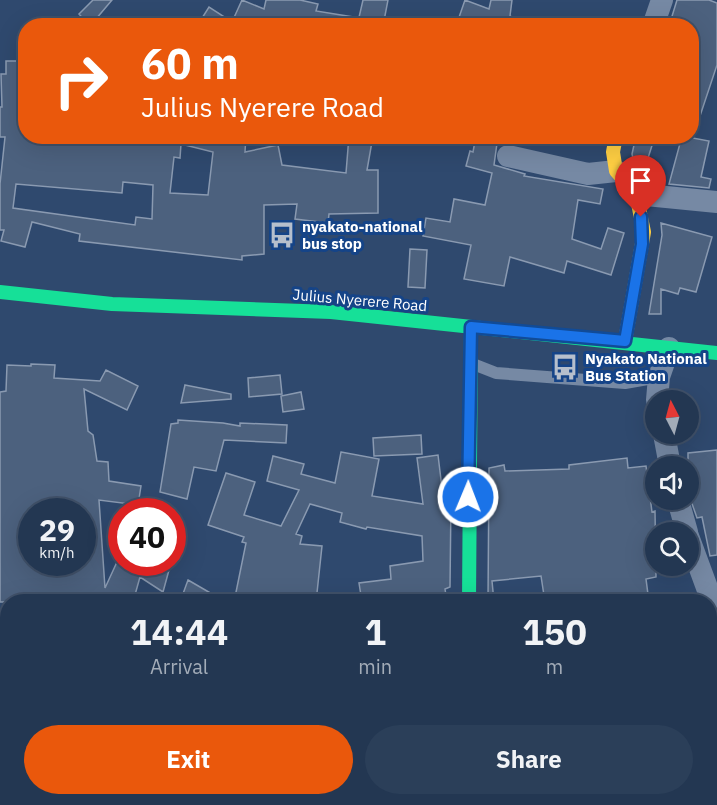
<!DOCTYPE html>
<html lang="en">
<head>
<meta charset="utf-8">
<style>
	:root { --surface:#233752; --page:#2b3f59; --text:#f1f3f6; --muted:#a3acb8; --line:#405169; --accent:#ea580c }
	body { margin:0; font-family:"IBM Plex Sans",sans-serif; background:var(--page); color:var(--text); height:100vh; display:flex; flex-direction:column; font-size:22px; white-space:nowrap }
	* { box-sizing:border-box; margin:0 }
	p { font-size:20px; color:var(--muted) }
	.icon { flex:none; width:33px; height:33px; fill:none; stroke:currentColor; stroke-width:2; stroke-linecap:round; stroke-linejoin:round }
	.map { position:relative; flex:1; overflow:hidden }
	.sheet { position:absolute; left:0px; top:594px; width:717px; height:212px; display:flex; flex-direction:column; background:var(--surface); border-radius:24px 24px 0 0; box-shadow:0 6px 24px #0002,0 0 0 2px var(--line) }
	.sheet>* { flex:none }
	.guide { position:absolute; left:18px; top:18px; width:681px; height:126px; border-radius:24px; box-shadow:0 6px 24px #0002,0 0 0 2px var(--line); background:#ea580c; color:#fff; overflow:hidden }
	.needle { width:39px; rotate:354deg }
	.buttons { position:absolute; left:645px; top:390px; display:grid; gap:12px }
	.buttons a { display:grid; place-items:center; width:54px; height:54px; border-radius:50%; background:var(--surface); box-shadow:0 6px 24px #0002,0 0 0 2px var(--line); font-size:30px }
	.speed { position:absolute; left:18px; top:498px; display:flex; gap:12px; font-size:30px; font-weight:700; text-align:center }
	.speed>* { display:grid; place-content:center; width:78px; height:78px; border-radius:50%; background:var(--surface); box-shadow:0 6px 24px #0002,0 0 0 2px var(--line); line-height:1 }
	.speed small { font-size:15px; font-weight:400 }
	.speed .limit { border:9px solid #d22; background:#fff; color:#111 }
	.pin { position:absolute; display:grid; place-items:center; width:51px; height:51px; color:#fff; margin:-62px -26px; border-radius:50% 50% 50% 0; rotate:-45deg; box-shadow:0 0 6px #0007 }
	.pin .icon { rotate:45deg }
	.me { position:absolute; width:66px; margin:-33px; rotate:1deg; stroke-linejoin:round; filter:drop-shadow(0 0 4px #0008) }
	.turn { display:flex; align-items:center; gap:21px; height:126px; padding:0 24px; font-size:27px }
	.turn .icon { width:78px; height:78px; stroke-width:2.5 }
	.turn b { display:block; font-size:42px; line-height:51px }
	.eta { display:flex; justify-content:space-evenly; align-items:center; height:102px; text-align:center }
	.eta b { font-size:36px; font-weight:700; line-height:42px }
	.action { display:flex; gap:12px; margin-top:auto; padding:12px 24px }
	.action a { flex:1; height:69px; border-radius:36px; background:var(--accent); color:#fff; font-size:24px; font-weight:700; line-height:69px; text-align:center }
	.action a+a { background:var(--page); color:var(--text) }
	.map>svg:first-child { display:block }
	.building { fill:#4c617e; stroke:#8a9ab1; stroke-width:1.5; fill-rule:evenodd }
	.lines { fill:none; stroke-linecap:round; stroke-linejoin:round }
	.path { stroke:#7689a4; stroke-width:4; stroke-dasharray:3 4.5; stroke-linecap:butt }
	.lane { stroke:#7689a4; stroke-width:12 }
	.street { stroke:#7689a4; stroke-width:22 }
	.fast { stroke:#16e098; stroke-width:14 }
	.slow { stroke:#ffcf43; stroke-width:14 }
	.route-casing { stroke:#114b97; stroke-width:15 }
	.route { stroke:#1a73e8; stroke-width:10 }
	.labels { text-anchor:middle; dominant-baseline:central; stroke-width:6; stroke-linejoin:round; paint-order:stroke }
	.poi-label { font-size:15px; font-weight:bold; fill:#fff; stroke:#154488; text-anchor:start }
	.street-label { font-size:15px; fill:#fff; stroke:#154488 }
</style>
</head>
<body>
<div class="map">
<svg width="717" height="805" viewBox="0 0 717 805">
	<rect width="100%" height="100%" fill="#2f496e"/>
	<path class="building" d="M93 0H112L90 26 79 14Z
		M242 0 264 9 266 0H300L318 4 316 11 353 17 352 26H197L209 7 232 22Z
		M363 0H388L383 26H357Z
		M465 0 489 9 491 0H512L510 16 529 26H456Z
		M677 0H709L717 3V65L695 131H692V26H669Z
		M6 61H26V137L68 141V136H246L245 152 278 145 282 165 346 173 349 136H373L367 170H378V213L329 214 328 223 295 219 297 204 264 205V254L242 256V260L79 241 80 234 32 222 25 247 1 241 4 230H0V184L5 137H0V107H2L1 74H6ZM181 144 213 152 208 195 170 193 174 157 180 158ZM123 182 153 185 152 219 136 217 135 225 13 208 16 184 122 193Z
		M476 136H498L494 165 525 174 524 176 603 189 600 204 578 200 572 239 601 249 608 228 624 233 611 275 567 261 564 273 510 257 504 286 464 279 471 245 423 236 426 218 450 222 454 199 485 205 492 173 466 166 470 151 473 152Z
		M636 136H655L643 174 634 163 632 154Z
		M682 136 709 141 701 177 711 179 709 188 669 184Z
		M661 223 712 237 696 292 680 288 678 294 661 289V314H649L662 235Z
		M410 249 427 250 425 288 408 287Z
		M31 364 55 365 54 378 100 381 106 370 138 386 127 410 84 389 88 431 93 435 97 461 108 462 109 481 141 486 138 505 99 500 105 588 117 562H157L169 570 163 592 140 577 133 602H0V392L6 391 7 365 31 366ZM32 512H82V562H32Z
		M280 375 282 394 249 397 248 378Z
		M185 385 231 394V399L181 403Z
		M301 392 304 409 283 412 281 396Z
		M178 420 223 423 240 426V423L287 425 286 443 224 440 216 471 194 467 187 499 160 492 171 424 178 423Z
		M421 435 422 454 374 456 373 438Z
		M717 450V555L710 556 702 517 697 518 688 492V453Z
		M341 452 379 459 372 496 423 504 417 458 438 455 442 488 450 487 451 499 450 587 445 589 447 602H362L359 583 391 579 390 566 423 561 422 536 367 527 366 529 340 522 342 513 310 504 296 534 302 536 300 544 322 546 316 602H234L246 543 242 542 244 537 208 525 226 473 255 482 244 515 281 526 299 490 267 481 273 456 304 464 301 474 335 483Z
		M627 458 628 468 646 466 652 512 655 511 656 577 646 579 649 602H622V596L586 602H545L541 576 492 581 494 602H488L489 468 504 465 505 471 569 469V465Z
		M188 580 226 602H180Z"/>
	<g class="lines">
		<path class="path" d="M299 805 306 798"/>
		<path class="lane" d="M473 364 496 373 625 383 659 377"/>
		<path class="street" d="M653 26 662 0
			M508 156 588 174 616 171
			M636 194 717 202
			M657 400 659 377 669 348
			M664 434 670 466
			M678 500 687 532
			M688 536 717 615
			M438 805V798"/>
		<path class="fast" d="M0 292 112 304 331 312 717 353
			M469 602 471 327"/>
		<path class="slow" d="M616 136 613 152 616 171 636 194 644 232 625 341"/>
	</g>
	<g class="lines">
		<g class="route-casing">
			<path id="route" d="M468 497 471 327 625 341 642 244 641 217"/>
		</g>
		<use href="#route" class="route"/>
	</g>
	<defs>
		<g id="bus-bare" transform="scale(2.07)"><path d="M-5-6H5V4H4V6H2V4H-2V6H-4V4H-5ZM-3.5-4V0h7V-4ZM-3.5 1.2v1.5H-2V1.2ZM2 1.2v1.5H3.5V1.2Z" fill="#b6bfcc" stroke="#154488" stroke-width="2.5" paint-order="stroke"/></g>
	</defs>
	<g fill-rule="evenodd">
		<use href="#bus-bare" x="282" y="235"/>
		<use href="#bus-bare" x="565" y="367"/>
	</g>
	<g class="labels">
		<g class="poi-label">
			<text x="302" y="226">nyakato-national<tspan x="302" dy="17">bus stop</tspan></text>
			<text x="585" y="358">Nyakato National<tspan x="585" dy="17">Bus Station</tspan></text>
		</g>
		<g class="street-label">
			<text transform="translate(360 300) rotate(5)">Julius Nyerere Road</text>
		</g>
	</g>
</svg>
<div class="buttons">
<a><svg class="needle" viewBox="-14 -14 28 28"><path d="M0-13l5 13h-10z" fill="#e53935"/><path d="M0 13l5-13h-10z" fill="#a3acb8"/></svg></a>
<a><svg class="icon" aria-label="sound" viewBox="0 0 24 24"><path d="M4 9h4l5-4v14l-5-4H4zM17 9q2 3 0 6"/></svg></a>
<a><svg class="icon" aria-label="search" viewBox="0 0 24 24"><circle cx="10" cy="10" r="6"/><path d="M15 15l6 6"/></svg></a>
</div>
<div class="speed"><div>29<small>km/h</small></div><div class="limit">40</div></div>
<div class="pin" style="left:641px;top:217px;background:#d93025"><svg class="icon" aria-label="arrive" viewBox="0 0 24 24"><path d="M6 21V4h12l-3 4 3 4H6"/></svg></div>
<svg class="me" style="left:468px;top:497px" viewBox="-20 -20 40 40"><circle r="17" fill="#1a73e8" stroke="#fff" stroke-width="3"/><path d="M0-11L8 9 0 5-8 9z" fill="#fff"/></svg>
<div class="guide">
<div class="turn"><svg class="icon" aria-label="right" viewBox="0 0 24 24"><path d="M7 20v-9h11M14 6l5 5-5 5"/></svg><div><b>60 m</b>Julius Nyerere Road</div></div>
</div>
<section class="sheet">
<div class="eta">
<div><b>14:44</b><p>Arrival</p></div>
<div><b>1</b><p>min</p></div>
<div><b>150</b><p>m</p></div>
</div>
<div class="action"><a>Exit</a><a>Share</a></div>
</section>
</div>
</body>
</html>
